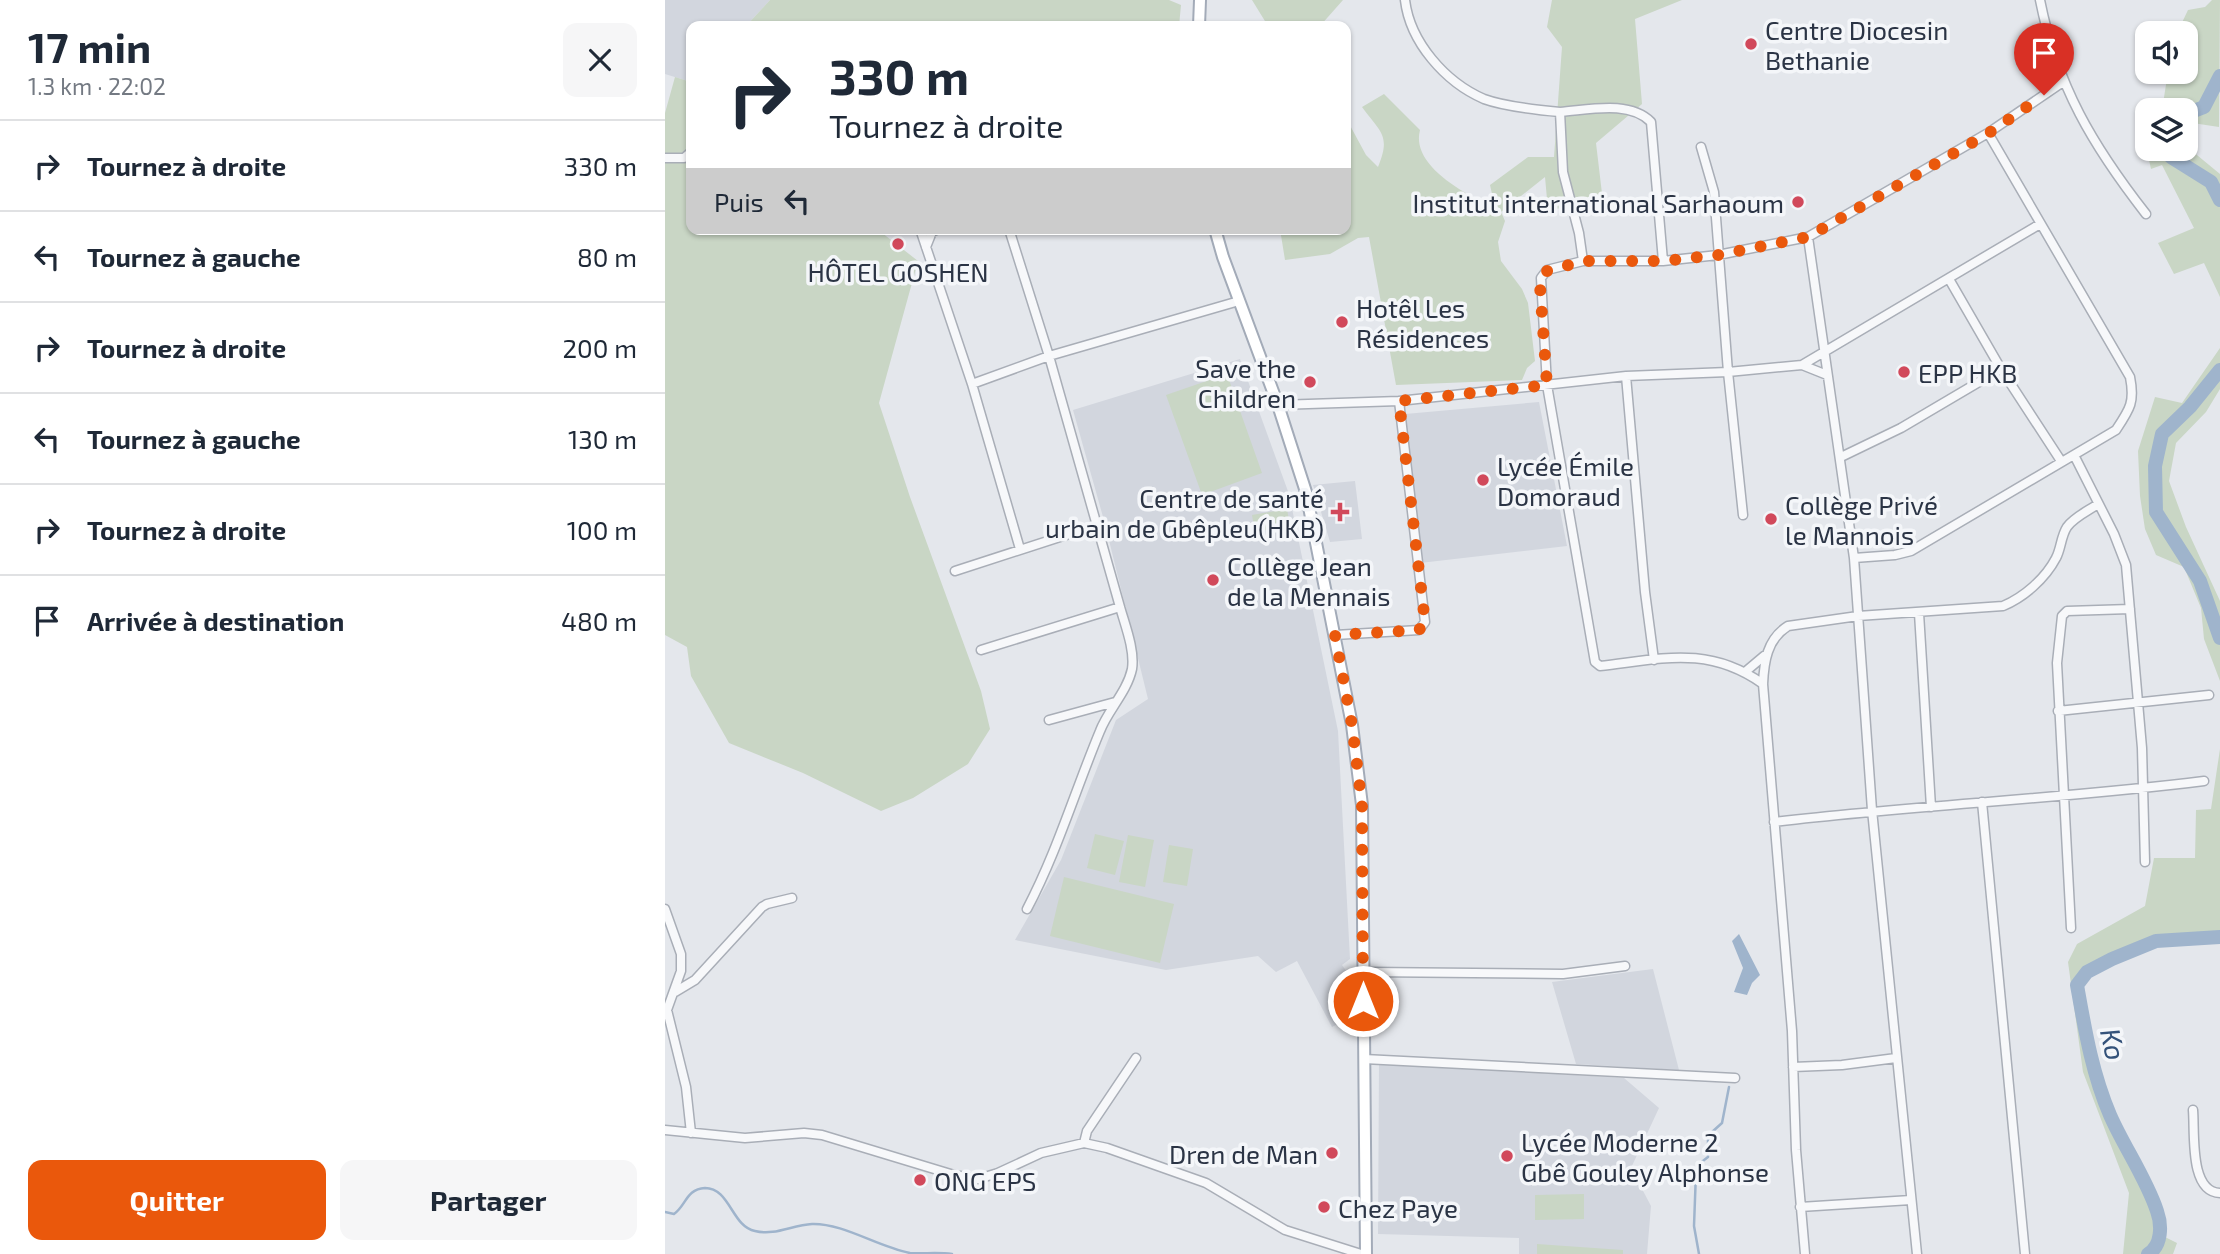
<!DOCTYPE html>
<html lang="fr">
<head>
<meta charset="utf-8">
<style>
	:root { --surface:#fff; --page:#f6f6f7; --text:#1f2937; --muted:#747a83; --line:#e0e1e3; --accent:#ea580c }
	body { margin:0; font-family:"Exo 2",sans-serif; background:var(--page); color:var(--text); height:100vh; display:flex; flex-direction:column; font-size:26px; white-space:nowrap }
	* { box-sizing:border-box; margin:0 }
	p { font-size:23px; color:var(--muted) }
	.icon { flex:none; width:38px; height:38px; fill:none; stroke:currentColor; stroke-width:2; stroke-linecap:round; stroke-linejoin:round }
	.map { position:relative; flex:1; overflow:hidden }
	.sheet { display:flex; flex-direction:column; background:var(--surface); width:665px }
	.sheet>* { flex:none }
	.top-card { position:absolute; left:21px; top:21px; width:665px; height:214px; border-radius:14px; box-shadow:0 2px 5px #0004; background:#fff; color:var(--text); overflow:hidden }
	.controls { position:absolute; left:1470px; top:21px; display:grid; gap:14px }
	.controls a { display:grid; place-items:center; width:63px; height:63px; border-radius:14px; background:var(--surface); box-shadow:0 2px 5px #0004; font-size:35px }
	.pin { position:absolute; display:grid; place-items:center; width:60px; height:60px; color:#fff; margin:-72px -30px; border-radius:50% 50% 50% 0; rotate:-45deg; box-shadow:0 0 7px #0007 }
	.pin .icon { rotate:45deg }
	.me { position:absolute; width:77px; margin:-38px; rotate:0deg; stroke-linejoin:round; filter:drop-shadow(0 0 5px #0008) }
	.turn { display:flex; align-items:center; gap:24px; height:147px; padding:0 28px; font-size:32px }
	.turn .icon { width:91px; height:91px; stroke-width:2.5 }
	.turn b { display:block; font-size:49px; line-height:60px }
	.then { display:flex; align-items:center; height:66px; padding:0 28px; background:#0003; gap:14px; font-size:26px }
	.round { display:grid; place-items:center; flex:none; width:74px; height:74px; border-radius:14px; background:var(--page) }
	.head { display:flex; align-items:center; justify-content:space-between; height:119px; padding:0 28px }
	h1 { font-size:42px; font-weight:700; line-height:52px }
	.action { display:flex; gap:14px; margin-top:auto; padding:14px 28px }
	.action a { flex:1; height:80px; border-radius:14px; background:var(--accent); color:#fff; font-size:28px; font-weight:700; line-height:80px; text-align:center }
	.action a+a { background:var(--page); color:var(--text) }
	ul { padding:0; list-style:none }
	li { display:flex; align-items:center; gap:21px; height:91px; padding:0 28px; border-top:2px solid var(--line) }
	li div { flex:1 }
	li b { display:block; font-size:26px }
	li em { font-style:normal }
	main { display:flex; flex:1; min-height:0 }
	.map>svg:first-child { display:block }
	.built { fill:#d2d6de }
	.green { fill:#c9d6c5 }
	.water { fill:#9fb4cc }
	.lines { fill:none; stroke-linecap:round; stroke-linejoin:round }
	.stream { stroke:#9fb4cc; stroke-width:2.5 }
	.river { stroke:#9fb4cc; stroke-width:14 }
	.minor-casing { stroke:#a9aeb7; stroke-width:11 }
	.major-casing { stroke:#a3abb8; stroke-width:14 }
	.minor { stroke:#f7f8fa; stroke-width:8 }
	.major { stroke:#fff; stroke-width:10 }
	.route { stroke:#ea580c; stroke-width:12; stroke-dasharray:0 21.6 }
	.poi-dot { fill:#d1495b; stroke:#f4f6f9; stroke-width:2.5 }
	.labels { text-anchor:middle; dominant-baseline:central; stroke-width:7; stroke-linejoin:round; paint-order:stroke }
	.poi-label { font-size:26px; fill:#2b3445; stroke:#f4f6f9; text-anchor:start }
	.water-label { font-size:28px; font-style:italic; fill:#34527a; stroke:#f4f6f9 }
</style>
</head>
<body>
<main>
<section class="sheet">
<div class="head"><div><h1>17 min</h1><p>1.3 km · 22:02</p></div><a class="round"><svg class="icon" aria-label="close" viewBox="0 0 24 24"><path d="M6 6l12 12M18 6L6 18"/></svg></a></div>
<ul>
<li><svg class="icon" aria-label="right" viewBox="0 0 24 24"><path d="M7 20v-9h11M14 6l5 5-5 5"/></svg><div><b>Tournez à droite</b></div><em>330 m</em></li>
<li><svg class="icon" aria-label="left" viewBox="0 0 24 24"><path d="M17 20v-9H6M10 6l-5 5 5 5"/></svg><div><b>Tournez à gauche</b></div><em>80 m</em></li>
<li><svg class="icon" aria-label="right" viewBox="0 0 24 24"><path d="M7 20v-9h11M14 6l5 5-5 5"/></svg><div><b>Tournez à droite</b></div><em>200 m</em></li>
<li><svg class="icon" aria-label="left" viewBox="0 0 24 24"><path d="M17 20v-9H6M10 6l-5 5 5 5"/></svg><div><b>Tournez à gauche</b></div><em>130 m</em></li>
<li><svg class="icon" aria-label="right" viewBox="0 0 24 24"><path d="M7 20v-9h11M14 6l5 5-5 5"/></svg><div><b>Tournez à droite</b></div><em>100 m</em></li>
<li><svg class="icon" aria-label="arrive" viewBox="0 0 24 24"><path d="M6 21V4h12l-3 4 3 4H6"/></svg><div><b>Arrivée à destination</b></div><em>480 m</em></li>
</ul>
<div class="action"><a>Quitter</a><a>Partager</a></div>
</section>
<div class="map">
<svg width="1555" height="1254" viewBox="0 0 1555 1254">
	<rect width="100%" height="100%" fill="#e4e7ec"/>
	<path class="built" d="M0 0H105L81 26H26V82L0 74Z
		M575 359 624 494 673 731 685 959 677 965 684 975V1018L667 1027 632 961 611 972 593 956 501 970 350 940 396 860 451 720 483 699 440 524 408 410Z
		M874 402 902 546 755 563 740 414Z
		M690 481 697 539 665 542 648 485Z
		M988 969 1014 1070 911 1064 887 982Z
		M714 1063 959 1078 994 1108 966 1168 986 1206 982 1254H854V1238L713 1234Z"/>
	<path class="green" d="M105 0H504L516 5 514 26H81Z
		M587 0H678L655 26H603Z
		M887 0H1017L970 19 977 104 931 143 938 202 883 210 880 177 836 212 840 221 833 242 836 261 857 289 863 303 870 361 862 368 857 380 731 385 704 237 693 238 665 254 620 260 615 229H681V118L701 155 713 167C726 135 716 133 697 107L719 94 755 130C745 168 807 197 835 211L828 198 825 185 863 157H889L897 47 882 27Z
		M1547 0H1555L1554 127 1521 122V110H1497L1503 72H1521V33H1512L1523 10 1540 7Z
		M10 77 26 82V229H212L253 261 214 403 245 497 316 691 325 729 303 764 248 798 216 811 138 773 64 743 26 676 22 647 0 635V113Z
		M1482 117V149H1521V146L1555 174V297L1539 263 1509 274 1493 243 1529 228 1497 165 1486 169 1475 119Z
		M1555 348V389L1541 412 1511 443 1504 481 1521 527 1555 601V681L1539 639 1536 608 1519 567 1491 555 1480 529 1475 496 1473 451 1490 397 1517 403Z
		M562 374 597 473 537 495 501 395Z
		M622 509 625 526 590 532 587 515Z
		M1555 749V937L1491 941 1447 959 1422 972 1412 985 1424 1056 1444 1114 1492 1212 1496 1235 1512 1243 1508 1254H1458L1464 1193 1418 1072 1403 962 1412 944 1480 906 1489 858H1530L1531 810 1546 809Z
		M430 834 459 841 450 875 422 868Z
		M463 835 489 840 480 887 454 882Z
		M504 845 528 849 522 886 498 882Z
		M399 877 509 904 495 963 385 936Z
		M919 1194V1219L870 1220V1195Z
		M872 1244 958 1250V1254H872Z"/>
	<path class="water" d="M1074 934 1095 975 1087 983 1082 995 1069 992 1078 968 1067 941Z"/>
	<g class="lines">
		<path class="stream" d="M0 1212 9 1214C21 1206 21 1189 40 1188 65 1188 67 1227 90 1231 110 1236 127 1225 147 1224 178 1223 213 1247 245 1253 258 1254 273 1252 287 1254
			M1034 1254 1029 1226 1031 1172 1034 1164 1043 1157V1140L1047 1132 1057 1123 1064 1087"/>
		<path class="river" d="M1521 114 1539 107 1555 76
			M1503 149 1506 157 1546 182 1555 200
			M1555 370 1525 407 1497 434 1490 466 1491 512 1535 581 1555 638
			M1483 1254C1497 1246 1497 1225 1492 1211 1481 1178 1459 1147 1445 1115 1427 1073 1420 1030 1412 985L1422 972 1447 959 1491 941 1555 937"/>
		<g class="minor-casing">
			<path id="minor" d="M740 0C745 42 780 82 819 99 838 106 873 110 895 112L898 172 914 233 918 261
				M1375 0C1392 86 1428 146 1481 214
				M895 112C924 110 964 100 986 122L998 261
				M1036 147 1049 192 1063 372 1078 515
				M0 158H19L26 152
				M255 229 307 384 355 549
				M344 229 384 356 455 607C460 625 470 650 467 669 462 692 443 710 435 731 410 791 392 852 362 909
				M1143 237 1189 558 1207 810 1252 1254
				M261 247 267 232 273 229
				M1137 365 1162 375
				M1336 369 1396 461
				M961 376 980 592 989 660
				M307 384 384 356 574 301
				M613 405 734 401 961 376 1063 372 1137 365 1375 224
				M1409 455 1449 534 1461 565 1477 748 1480 862
				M1176 457 1236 428 1336 369 1284 279
				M1189 558 1230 555 1246 551 1451 430C1465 409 1470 402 1465 377L1323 133
				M290 571 432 525
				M1254 613 1266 807
				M670 635 754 630 760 622 734 401
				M316 650 455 607
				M1080 672 1099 656
				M1098 684C1043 645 997 659 935 666L930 662 882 385 876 278 882 270 918 261H998L1053 255 1143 237 1323 133 1398 82
				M1393 711 1544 695
				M384 720 450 702
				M1317 802 1360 1254
				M1109 822C1252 805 1396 799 1539 781
				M0 909 16 954V971L2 1010 21 1087 26 1133
				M1406 928 1392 663 1397 616 1402 611 1465 609
				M698 974 704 972 898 974 960 966
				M10 992 30 980 97 907 102 904 127 898
				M699 1059 1070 1078
				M1128 1067 1177 1065 1231 1058
				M1528 1110C1530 1133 1524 1192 1555 1193
				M0 1130 80 1138 139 1133 157 1135 289 1175 313 1179 333 1173 376 1153 419 1143 442 1148 541 1183 620 1230 696 1254
				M419 1143 422 1131 471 1058
				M1135 1207 1246 1200
				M1140 1254 1131 1150 1127 1031 1098 684C1099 662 1102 639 1123 626L1193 616 1338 606C1359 597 1380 579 1391 558 1396 549 1396 536 1402 527 1409 517 1423 511 1433 504"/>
		</g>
		<g class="major-casing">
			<path id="major" d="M534 26 535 0
				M550 229 558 257 613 405 641 492 687 725 697 805 701 1254"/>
		</g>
		<use href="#minor" class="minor"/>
		<use href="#major" class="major"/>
	</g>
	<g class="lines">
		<path class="route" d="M698 1001 697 805 687 725 670 635 754 630 760 622 734 401 882 385 875 286 876 278 882 271 918 261H998L1053 255 1143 237 1324 133 1379 95"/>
	</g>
	<g class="poi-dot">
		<circle cx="1086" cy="44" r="7"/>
		<circle cx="1133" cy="202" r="7"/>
		<circle cx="233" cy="244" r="7"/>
		<circle cx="677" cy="322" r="7"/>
		<circle cx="1239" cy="372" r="7"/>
		<circle cx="645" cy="382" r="7"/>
		<circle cx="818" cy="480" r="7"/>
		<path d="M671.5 501.5h7v7h7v7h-7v7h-7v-7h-7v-7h7z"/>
		<circle cx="1106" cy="519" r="7"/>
		<circle cx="548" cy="580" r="7"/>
		<circle cx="667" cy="1153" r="7"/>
		<circle cx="842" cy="1156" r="7"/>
		<circle cx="255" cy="1180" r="7"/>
		<circle cx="659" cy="1207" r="7"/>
	</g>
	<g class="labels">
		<g class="poi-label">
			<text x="1100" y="29">Centre Diocesin<tspan x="1100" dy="30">Bethanie</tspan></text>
			<text x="1119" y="202" text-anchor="end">Institut international Sarhaoum</text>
			<text x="233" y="271" text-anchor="middle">HÔTEL GOSHEN</text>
			<text x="691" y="307">Hotêl Les<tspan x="691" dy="30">Résidences</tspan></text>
			<text x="631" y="367" text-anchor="end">Save the<tspan x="631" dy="30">Children</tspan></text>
			<text x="1253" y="372">EPP HKB</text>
			<text x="832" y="465">Lycée Émile<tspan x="832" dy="30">Domoraud</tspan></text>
			<text x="659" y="497" text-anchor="end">Centre de santé<tspan x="659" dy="30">urbain de Gbêpleu(HKB)</tspan></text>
			<text x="1120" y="504">Collège Privé<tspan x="1120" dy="30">le Mannois</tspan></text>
			<text x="562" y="565">Collège Jean<tspan x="562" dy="30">de la Mennais</tspan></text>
			<text x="856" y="1141">Lycée Moderne 2<tspan x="856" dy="30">Gbê Gouley Alphonse</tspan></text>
			<text x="653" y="1153" text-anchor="end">Dren de Man</text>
			<text x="269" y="1180">ONG EPS</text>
			<text x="673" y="1207">Chez Paye</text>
		</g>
		<g class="water-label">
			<text transform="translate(1449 1044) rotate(77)">Ko</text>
		</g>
	</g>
</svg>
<div class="controls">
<a><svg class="icon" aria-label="sound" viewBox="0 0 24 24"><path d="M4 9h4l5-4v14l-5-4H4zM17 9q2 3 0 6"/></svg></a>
<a><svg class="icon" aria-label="layers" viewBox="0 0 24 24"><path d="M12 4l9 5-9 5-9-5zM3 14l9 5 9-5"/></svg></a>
</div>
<div class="pin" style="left:1379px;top:95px;background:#d93025"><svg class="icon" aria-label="arrive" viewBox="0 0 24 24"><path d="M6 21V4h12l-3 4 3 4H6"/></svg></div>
<svg class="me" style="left:698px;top:1001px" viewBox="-20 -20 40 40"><circle r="17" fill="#ea580c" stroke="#fff" stroke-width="3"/><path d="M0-11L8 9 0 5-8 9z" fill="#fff"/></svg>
<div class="top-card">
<div class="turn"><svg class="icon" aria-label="right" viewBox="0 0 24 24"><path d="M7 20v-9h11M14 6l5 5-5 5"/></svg><div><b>330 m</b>Tournez à droite</div></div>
<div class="then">Puis<svg class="icon" aria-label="left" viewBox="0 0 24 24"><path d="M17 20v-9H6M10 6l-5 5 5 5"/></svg></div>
</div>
</div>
</main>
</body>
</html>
